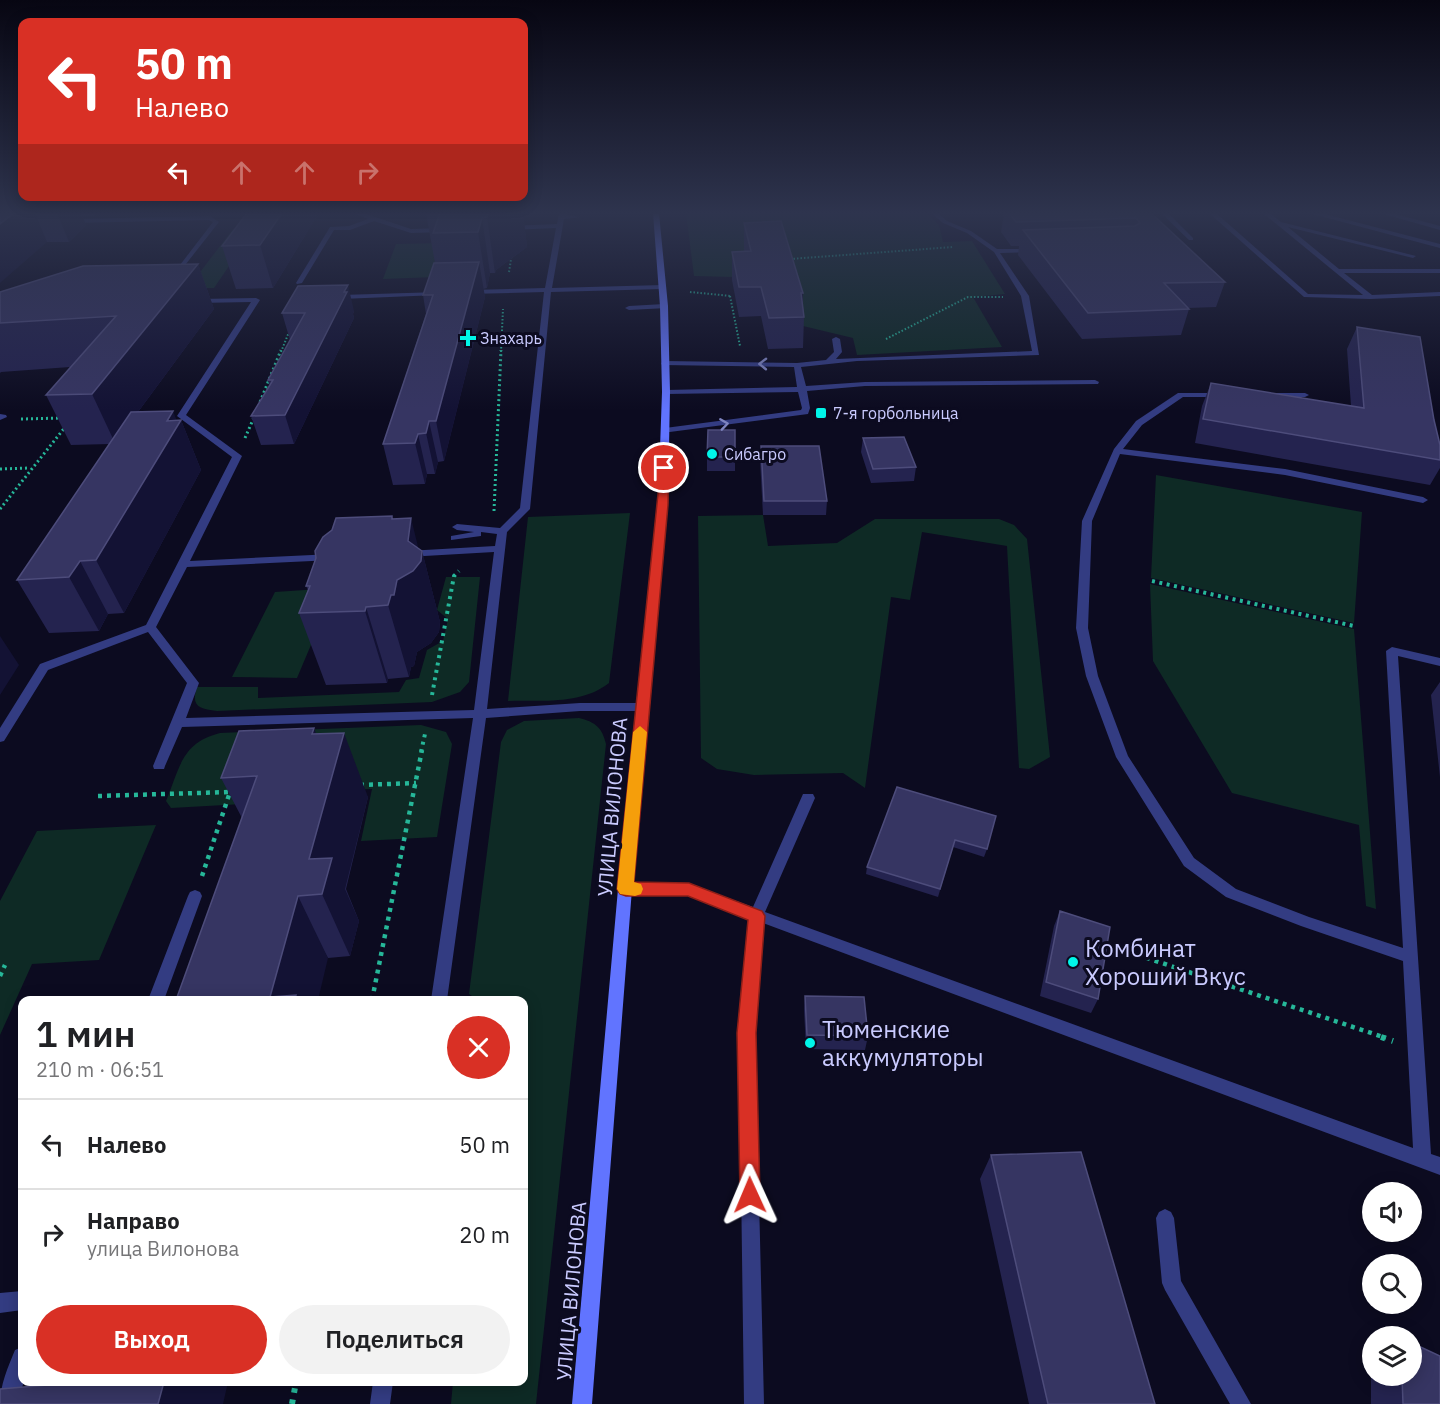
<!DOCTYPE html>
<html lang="ru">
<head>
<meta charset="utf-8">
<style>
	:root { --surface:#fff; --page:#f2f2f2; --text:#202124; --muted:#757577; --line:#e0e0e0; --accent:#d93025 }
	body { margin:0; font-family:"IBM Plex Sans",sans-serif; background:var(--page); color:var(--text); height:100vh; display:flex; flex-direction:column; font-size:22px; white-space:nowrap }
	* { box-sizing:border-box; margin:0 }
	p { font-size:20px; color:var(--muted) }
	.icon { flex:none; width:33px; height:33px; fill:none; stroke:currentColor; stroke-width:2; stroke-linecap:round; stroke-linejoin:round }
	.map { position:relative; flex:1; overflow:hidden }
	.drawer { position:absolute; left:18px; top:996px; width:510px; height:390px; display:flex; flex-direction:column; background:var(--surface); border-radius:12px; box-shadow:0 3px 15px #0003 }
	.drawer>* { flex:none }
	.banner { position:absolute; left:18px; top:18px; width:510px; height:183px; border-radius:12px; box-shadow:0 3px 15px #0003; background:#d93025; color:#fff; overflow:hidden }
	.controls { position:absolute; left:1362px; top:1182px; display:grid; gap:12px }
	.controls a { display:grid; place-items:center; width:60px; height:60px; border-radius:50%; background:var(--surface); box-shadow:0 3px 15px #0003; font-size:30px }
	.pin { position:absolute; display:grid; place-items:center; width:51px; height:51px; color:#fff; margin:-26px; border:3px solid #fff; border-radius:50%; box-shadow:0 2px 6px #0007 }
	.me { position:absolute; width:66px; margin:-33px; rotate:359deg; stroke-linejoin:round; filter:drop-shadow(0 0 4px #0008) }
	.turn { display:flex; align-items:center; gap:21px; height:126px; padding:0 18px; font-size:27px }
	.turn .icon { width:78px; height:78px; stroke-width:2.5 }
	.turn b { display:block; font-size:42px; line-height:51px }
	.lanes { display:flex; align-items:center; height:57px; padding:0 18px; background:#0003; justify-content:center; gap:30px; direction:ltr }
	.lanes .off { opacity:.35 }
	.round { display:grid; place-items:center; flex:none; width:63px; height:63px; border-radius:32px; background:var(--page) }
	.head { display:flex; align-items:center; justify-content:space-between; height:102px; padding:0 18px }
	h1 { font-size:36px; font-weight:600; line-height:45px }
	.button { display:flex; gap:12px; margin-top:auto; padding:12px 18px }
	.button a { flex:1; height:69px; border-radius:36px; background:var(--accent); color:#fff; font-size:24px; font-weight:600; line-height:69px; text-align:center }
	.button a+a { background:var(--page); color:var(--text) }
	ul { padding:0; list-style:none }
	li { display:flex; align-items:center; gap:18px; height:90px; padding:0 18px; border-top:2px solid var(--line) }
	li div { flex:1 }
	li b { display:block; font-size:22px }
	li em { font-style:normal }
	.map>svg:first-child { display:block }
	.green { fill:#0e2a25 }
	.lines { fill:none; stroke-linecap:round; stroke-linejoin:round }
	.path-far4 { stroke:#26b799; stroke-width:2; stroke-dasharray:1.5 2; stroke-linecap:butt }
	.path-far3 { stroke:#26b799; stroke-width:3; stroke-dasharray:2 3; stroke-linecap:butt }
	.path-far2 { stroke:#26b799; stroke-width:4; stroke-dasharray:3 4.5; stroke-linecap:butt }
	.path-far1 { stroke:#26b799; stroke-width:4.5; stroke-dasharray:4 5; stroke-linecap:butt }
	.path { stroke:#26b799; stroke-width:6; stroke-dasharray:4.5 7; stroke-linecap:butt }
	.lane { fill:#333c82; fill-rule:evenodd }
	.secondary { fill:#6174ff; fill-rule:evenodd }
	.wall { fill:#24234f }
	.shaded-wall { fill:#131234 }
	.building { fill:#363562; stroke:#4d4c7b; stroke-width:1.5 }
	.oneway { stroke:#7e84c0 }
	.route { fill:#d93025; stroke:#8d1f18; stroke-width:1.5 }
	.slow { fill:#f59e0b }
	.poi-dot { fill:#00f5e9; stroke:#0c0b20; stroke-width:2 }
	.labels { text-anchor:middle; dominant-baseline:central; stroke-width:6; stroke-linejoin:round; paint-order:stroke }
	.far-poi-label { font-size:16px; fill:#cacbff; stroke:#0c0b20; text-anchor:start }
	.street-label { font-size:20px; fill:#cacbff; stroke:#0c0b20 }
	.near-poi-label { font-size:24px; fill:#cacbff; stroke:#0c0b20; text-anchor:start }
</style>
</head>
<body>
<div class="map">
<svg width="1440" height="1404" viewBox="0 0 1440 1404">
	<rect width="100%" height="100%" fill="#0c0b20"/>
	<path class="green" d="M686 213H927L939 225 943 242 972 241 1005 294 973 297 1002 347 857 355 853 338 803 326 744 250 748 268 733 277 694 276Z
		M255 228 214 288H188L233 229Z
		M445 243 435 277 383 279 396 244Z
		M1156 475 1362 512 1354 623 1151 578Z
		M630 513 609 683C581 705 542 700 508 701L528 517Z
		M763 515 768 546 837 543 875 519H999L1014 525 1027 539 1050 757 1029 769 1019 768 1007 546 922 532 910 600 891 597 865 788 843 773 754 775 717 769 701 758 698 516Z
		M446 577H480L469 682 460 692 432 702 217 711C198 709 191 706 197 687H258V698L399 692 406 680 419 678 427 650 443 641 448 619 437 610Z
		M1150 584 1354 629 1376 909 1366 906 1359 825 1232 793 1153 661Z
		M335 588 297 678 232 677 275 592Z
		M579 718C595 722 602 727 606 744L536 1404H451L453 1382H524V1000H478L469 994 501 742 507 730 524 721Z
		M421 725 446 732 452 744 437 837 361 841 372 789 264 794 260 803 171 808 166 801C180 768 181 743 220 733Z
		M156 825 99 960 32 964 0 1035V901L37 831Z"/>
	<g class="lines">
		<path class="path-far4" d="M790 259 953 247
			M509 272 512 253
			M690 292 731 296
			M730 296 740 346
			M886 339 968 297H1003
			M281 352 289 332
			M501 352 503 309"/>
		<path class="path-far3" d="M260 402 281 350
			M21 419 62 418
			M245 438 255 415
			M0 469 30 468
			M0 509 66 426
			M494 511 501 350"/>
		<path class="path-far2" d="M1152 581 1354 626
			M432 695 454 576 459 571
			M421 752 425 734"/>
		<path class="path-far1" d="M360 785 416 783
			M98 796 230 792
			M202 876 230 792
			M1129 952 1386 1038
			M0 976 5 965
			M372 1000 422 750"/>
		<path class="path" d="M1381 1037 1393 1041
			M292 1404 296 1382"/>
		<path class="lane" d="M353 213H363L411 229 443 228 446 230 443 232 411 233 374 221 350 230H334L302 283 297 284 296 283 330 227 349 226 368 219Z
			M559 213 580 217 564 219 552 288 663 285 666 287 663 289 551 292 530 509 507 532 487 709 580 703H642L648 707 642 711H580L486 718 447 1000H431L473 718 182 727 165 766 164 769H154L153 766 187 683 148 632 48 670 4 741 0 742V728L40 664 146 625 232 457 177 416 251 302 196 303V299H199L256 298 260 300 186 415 242 456 190 561 333 554 338 557 333 560 187 567 156 627 199 683 186 718 474 710 494 552 407 557 402 554 407 551 495 546 497 534 481 532V536L451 540V536L474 532 457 530 452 527 457 524 500 528 520 508 544 292 468 294 464 292 468 290 545 288 556 228 509 230 506 228 509 226 557 224Z
			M931 213H938L947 221 971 231 997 249H1036L1037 250 1034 252 1000 253 1029 296 1039 355 857 361 801 367 806 386 865 382 1095 380 1099 382 1098 384 865 386 807 391 810 408 808 414 662 433V429L665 428 801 410 802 408 798 392 666 394 662 392 666 390 797 387 794 367 662 365 661 363 665 361 797 363 826 360 834 352 832 339 836 337 840 339 842 352 836 359 1032 351 1021 296 994 252 967 233 943 223Z
			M1161 213H1168L1193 238V240H1189Z
			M1209 213H1216L1308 294 1363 295 1263 213H1270L1281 222 1416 256 1413 258 1288 227 1339 269H1440V273H1344L1372 295 1440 292V296L1370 299 1304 297Z
			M1309 213H1321L1440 244V248Z
			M1380 213H1392L1440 226V230Z
			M210 216 219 222 182 269H169L166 267 169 265H180L213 222 209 220 68 223 65 221 68 219Z
			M440 292 442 293 438 295 341 299 337 297 341 295Z
			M664 304 668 306 667 308 629 310 625 308 629 306Z
			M1178 393H1222L1226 395 1222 397H1183L1142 425 1123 449 1285 469 1423 497 1428 500 1423 503 1285 475 1120 454 1092 521 1088 628 1098 676 1128 756 1194 858 1236 889 1309 917 1403 948 1386 651 1392 647 1440 658V666L1398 656 1431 1154 1440 1157V1175L763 923 755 1033 764 1404H744L739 1033 749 918 689 896 625 895 620 893 618 889 620 885 625 883 689 884 753 907 803 794H813L815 798 765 912 1413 1148 1403 961 1301 926 1226 897 1184 866 1116 757 1086 676 1076 628 1082 521 1114 449 1136 421Z
			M1270 393H1305L1309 395 1305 397H1273L1269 395Z
			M0 414 6 415 7 417 0 420Z
			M195 890 200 892 202 896 164 1000H148L188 896 190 892Z
			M1165 1209 1171 1212 1174 1218 1181 1281 1251 1404H1230L1165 1290 1162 1283 1156 1218 1159 1212Z
			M22 1291V1310L0 1313V1293Z
			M22 1347 24 1382 16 1404H0C0 1385 8 1367 15 1350Z
			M373 1382H393L390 1404H370Z"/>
		<path class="secondary" d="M653 213H659L668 306 670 392 668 505 632 889 592 1404H572L618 889 658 505 662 392 660 306Z"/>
	</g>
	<path class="wall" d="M0 213H96L94 216H82L86 225 69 242H47Z
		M247 213H317V216L273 288 236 289 222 246Z
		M426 213H523L527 247 496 270 495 273H490L487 288 483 289 485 297 444 461 438 462 435 474H427L425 484 393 485 383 444 426 314 423 295 435 263Z
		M1004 213H1151L1225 282 1216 307 1188 308 1189 309 1181 335 1082 339 1018 255 1019 246H1011L1001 232Z
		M744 223 803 293V306L804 317 803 348 768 349 761 316 739 317 732 280V252H744Z
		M198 264 214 309 138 412 177 420H181L201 470 124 613 108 614 99 631 49 633 17 580 110 444 71 445 46 395 70 367 1 372 0 373V292Z
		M354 311 353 314 354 318 294 444 261 445 251 416 269 385 268 380 290 340 282 313Z
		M1357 327 1434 420 1440 445V468L1430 485 1195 443 1202 406 1211 383 1351 406 1347 349Z
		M735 430V471H707V457Z
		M863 438 916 467 914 481 871 483 861 452Z
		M761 446 827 501 826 515H763L760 460Z
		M393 519 419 549 422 551 440 622 439 632 431 643 417 652 414 666 411 667 409 677 388 679 387 683 326 685 299 613 308 590 306 586 332 530Z
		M1440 682V777L1431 695Z
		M316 734 368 797 346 889 359 921 350 956 328 958 242 818 221 778Z
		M897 787 987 849 984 857 953 847 938 897 866 874 867 867Z
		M1060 911 1098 999 1091 1013 1040 996 1054 926Z
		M805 996 868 1036 865 1050 806 1049 804 1010Z
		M991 1155 1155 1404H1029L980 1179Z
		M1372 1357V1376H1412L1440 1404H1371V1358Z"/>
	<path class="shaded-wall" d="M14 213H35L47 242 0 283V224Z
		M57 213H81L86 225 69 242Z
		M282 213H317V216L273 288 260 245Z
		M488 213H523L527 247 496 270 495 273 487 217Z
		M482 218 490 273 487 288 478 232Z
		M479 262 485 297 444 461 436 421Z
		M198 264 214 309 115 443 92 394Z
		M348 285 354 311 353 314 354 318 294 444 285 415Z
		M801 293H803L802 318Z
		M173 411 178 424 181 420 201 470 124 613 96 560 167 421Z
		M429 421 438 462 435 474 426 433Z
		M418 434 427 474 425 484 415 443Z
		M392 516 408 574V541L411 518 421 559 422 551 440 622 439 632 431 643 417 652 414 666 411 667 409 677 388 605Z
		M80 561 108 614 99 631 69 577Z
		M366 607 388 679 387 683 365 611Z
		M0 636 19 665 0 695Z
		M314 728 332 775 344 733 368 797 345 889 359 921 350 956 322 894 309 859 312 734Z
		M298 896 328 958 318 1000H272L270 997Z
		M164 1382H228L223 1404H158Z"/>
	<path class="building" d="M0 213H14L0 224Z
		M247 213H282L260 245 222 246Z
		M440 213H488L487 217 482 218 478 232 433 233Z
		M1009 213H1151L1225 282 1164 283 1189 309 1088 313 1023 230 1135 226 1140 223 1136 218 1016 222Z
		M781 221 803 293H801L804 317 769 318 761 287H739L732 252 751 251 744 223Z
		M479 262 436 421H429L426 433 418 434 415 443 383 444 433 295H423L434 263Z
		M198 264 92 394 46 395 116 316 0 323V292L83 266Z
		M348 285 344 292H347L285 415 251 416 273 380H268L305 313H282L298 286Z
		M1357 327 1420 337 1434 420 1440 445V460L1203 419 1211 383 1364 408Z
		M173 411 167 421 181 420 96 560 80 561 69 577 17 580 131 412Z
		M708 430H735V457H707Z
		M904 437 916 467 873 469 863 438Z
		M761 446H819L827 501H764Z
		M392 516V519L411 518 408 541 422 551 421 561 413 571 397 580 394 595H391L388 605 366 607 365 611 299 613 310 586H306L316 558 315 551 323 537 332 530 336 518Z
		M314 728 312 734 344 733 309 859 332 858 322 894 298 896 270 997 296 995 295 1000H176L257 776 221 778 239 731Z
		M897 787 996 816 987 849 955 840 940 889 867 867Z
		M1060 911 1110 927 1098 999 1046 982Z
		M805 996 864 997 868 1036 807 1035Z
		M1081 1152 1155 1404H1048L991 1155Z
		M1412 1343 1440 1356V1404H1403L1402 1376H1412Z
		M60 1382H164L158 1404H0V1389L59 1384Z"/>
	<defs><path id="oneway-chevron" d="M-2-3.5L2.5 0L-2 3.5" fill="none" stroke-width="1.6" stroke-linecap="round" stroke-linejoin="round" transform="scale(1.5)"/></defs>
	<g class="oneway">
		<use href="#oneway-chevron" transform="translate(763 364) rotate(-179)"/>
		<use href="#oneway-chevron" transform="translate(724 424) rotate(-8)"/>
	</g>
	<linearGradient id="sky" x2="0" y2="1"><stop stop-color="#070612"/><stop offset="0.52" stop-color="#2e344e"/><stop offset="1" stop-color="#2e344e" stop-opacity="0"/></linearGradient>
	<rect width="1440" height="410" fill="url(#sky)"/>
	<path class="route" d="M661 465 669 468 668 505 634 882 689 883 762 911 765 916 756 1033 760 1195 757 1203 750 1206 743 1203 740 1195 737 1033 748 920 688 896H626L620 894 617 889Z"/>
	<path class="slow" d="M640 726 647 732 634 882 641 884 643 889 641 894 635 896 620 894 617 889 633 732Z"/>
	<g class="poi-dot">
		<path d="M465 329h6v6h6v6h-6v6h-6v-6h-6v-6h6z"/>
		<rect x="815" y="407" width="12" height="12" rx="3"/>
		<circle cx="712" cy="454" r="6"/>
		<circle cx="1073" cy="962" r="6"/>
		<circle cx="810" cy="1043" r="6"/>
	</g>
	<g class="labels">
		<g class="far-poi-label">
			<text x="480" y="338">Знахарь</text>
			<text x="833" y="413">7-я горбольница</text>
			<text x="724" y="454">Сибагро</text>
		</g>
		<g class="street-label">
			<text transform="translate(612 807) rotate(-85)">УЛИЦА ВИЛОНОВА</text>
			<text transform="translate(571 1291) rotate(-85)">УЛИЦА ВИЛОНОВА</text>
		</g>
		<g class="near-poi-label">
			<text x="1085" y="948">Комбинат<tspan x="1085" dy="28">Хороший Вкус</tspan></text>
			<text x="822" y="1029">Тюменские<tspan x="822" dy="28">аккумуляторы</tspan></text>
		</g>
	</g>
</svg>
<div class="controls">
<a><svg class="icon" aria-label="sound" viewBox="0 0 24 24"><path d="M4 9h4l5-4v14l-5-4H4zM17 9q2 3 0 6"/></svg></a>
<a><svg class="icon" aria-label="search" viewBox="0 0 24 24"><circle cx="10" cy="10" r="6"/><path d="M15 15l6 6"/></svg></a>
<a><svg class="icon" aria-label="layers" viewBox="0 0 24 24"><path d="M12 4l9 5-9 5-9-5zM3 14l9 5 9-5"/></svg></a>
</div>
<div class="pin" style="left:664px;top:468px;background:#d93025"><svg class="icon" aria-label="arrive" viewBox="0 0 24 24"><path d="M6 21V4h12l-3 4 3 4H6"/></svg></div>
<svg class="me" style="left:750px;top:1195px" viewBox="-20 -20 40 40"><path d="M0-17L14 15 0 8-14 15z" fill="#d93025" stroke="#fff" stroke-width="4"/></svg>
<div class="banner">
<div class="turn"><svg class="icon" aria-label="left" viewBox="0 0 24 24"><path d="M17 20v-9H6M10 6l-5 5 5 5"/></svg><div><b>50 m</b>Налево</div></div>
<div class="lanes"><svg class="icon" aria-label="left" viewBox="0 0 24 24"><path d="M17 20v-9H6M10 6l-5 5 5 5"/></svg><svg class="icon off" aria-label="ahead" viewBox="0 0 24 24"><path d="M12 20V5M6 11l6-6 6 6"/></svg><svg class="icon off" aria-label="ahead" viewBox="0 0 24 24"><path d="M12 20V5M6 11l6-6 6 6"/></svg><svg class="icon off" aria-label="right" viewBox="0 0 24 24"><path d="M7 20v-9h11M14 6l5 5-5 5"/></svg></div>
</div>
<section class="drawer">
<div class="head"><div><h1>1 мин</h1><p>210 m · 06:51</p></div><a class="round" style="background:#d93025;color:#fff"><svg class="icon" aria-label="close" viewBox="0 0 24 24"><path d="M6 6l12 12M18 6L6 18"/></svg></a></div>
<ul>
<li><svg class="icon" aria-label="left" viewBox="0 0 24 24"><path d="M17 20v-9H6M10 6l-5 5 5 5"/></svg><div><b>Налево</b></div><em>50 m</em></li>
<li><svg class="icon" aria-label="right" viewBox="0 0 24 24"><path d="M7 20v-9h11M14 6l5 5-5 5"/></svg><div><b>Направо</b><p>улица Вилонова</p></div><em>20 m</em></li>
</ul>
<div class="button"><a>Выход</a><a>Поделиться</a></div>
</section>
</div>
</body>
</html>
